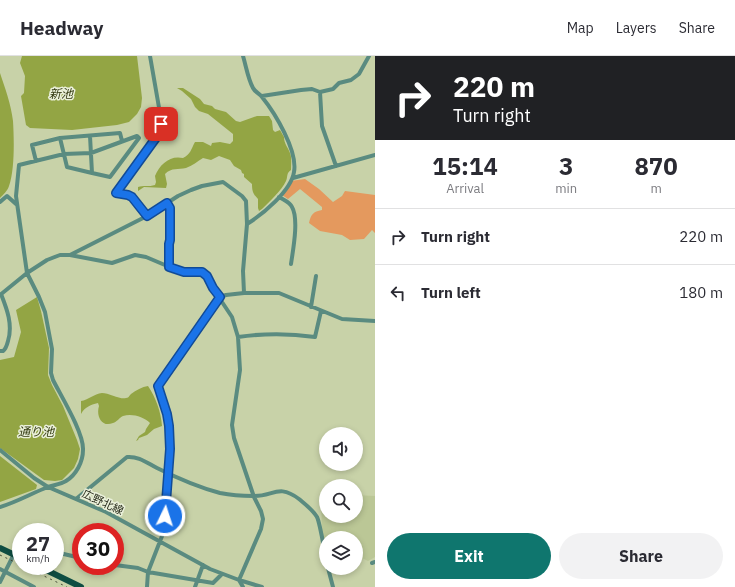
<!DOCTYPE html>
<html lang="en">
<head>
<meta charset="utf-8">
<style>
	:root { --surface:#fff; --page:#f2f2f3; --text:#2b2b33; --muted:#7c7c81; --line:#e1e1e2; --accent:#0f766e }
	body { margin:0; font-family:"IBM Plex Sans","Noto Sans JP",sans-serif; background:var(--page); color:var(--text); height:100vh; display:flex; flex-direction:column; font-size:15px; white-space:nowrap }
	* { box-sizing:border-box; margin:0 }
	p { font-size:13px; color:var(--muted) }
	.icon { flex:none; width:22px; height:22px; fill:none; stroke:currentColor; stroke-width:2; stroke-linecap:round; stroke-linejoin:round }
	.map { position:relative; flex:1; overflow:hidden }
	.drawer { display:flex; flex-direction:column; background:var(--surface); width:360px }
	.drawer>* { flex:none }
	.banner { background:#202124; color:#fff; overflow:hidden }
	.fabs { position:absolute; left:319px; top:371px; display:grid; gap:8px }
	.fabs a { display:grid; place-items:center; width:44px; height:44px; border-radius:50%; background:var(--surface); box-shadow:0 2px 6px #0003; font-size:20px }
	.speed { position:absolute; left:12px; top:467px; display:flex; gap:8px; font-size:20px; font-weight:700; text-align:center }
	.speed>* { display:grid; place-content:center; width:52px; height:52px; border-radius:50%; background:var(--surface); box-shadow:0 2px 6px #0003; line-height:1 }
	.speed small { font-size:10px; font-weight:400 }
	.speed .limit { border:6px solid #d22; background:#fff; color:#111 }
	.pin { position:absolute; display:grid; place-items:center; width:34px; height:34px; color:#fff; margin:-17px; border-radius:8px; box-shadow:0 2px 6px #0006 }
	.me { position:absolute; width:44px; margin:-22px; rotate:4deg; stroke-linejoin:round; filter:drop-shadow(0 0 3px #0008) }
	.turn { display:flex; align-items:center; gap:14px; height:84px; padding:0 12px; font-size:18px }
	.turn .icon { width:52px; height:52px; stroke-width:2.5 }
	.turn b { display:block; font-size:28px; line-height:34px }
	.eta { display:flex; justify-content:space-evenly; align-items:center; height:68px; text-align:center }
	.eta b { font-size:24px; font-weight:700; line-height:28px }
	.cta { display:flex; gap:8px; margin-top:auto; padding:8px 12px }
	.cta a { flex:1; height:46px; border-radius:24px; background:var(--accent); color:#fff; font-size:16px; font-weight:700; line-height:46px; text-align:center }
	.cta a+a { background:var(--page); color:var(--text) }
	ul { padding:0; list-style:none }
	li { display:flex; align-items:center; gap:12px; height:56px; padding:0 12px; border-top:1px solid var(--line) }
	li div { flex:1 }
	li b { display:block; font-size:15px }
	li em { font-style:normal }
	header { display:flex; align-items:center; gap:24px; box-sizing:border-box; height:56px; padding:0 20px; background:var(--surface); border-bottom:1px solid var(--line) }
	header strong { font-size:19px }
	nav { display:flex; gap:22px; margin-inline-start:auto; font-size:14px }
	main { display:flex; flex:1; min-height:0 }
	.map>svg:first-child { display:block }
	.built { fill:#bbc796 }
	.green { fill:#e4995e }
	.water { fill:#93a544 }
	.lines { fill:none; stroke-linecap:round; stroke-linejoin:round }
	.minor { stroke:#5a8b80; stroke-width:4 }
	.primary { stroke:#0e4d42; stroke-width:6 }
	.rail { stroke:#464b37; stroke-width:1; stroke-dasharray:2 4; stroke-linecap:butt }
	.route-casing { stroke:#114b97; stroke-width:10 }
	.route { stroke:#1a73e8; stroke-width:7 }
	.labels { text-anchor:middle; dominant-baseline:central; stroke-width:3; stroke-linejoin:round; paint-order:stroke }
	.street-label { font-size:11px; fill:#2a2e1e; stroke:#eaf0da }
	.water-label { font-size:12px; font-style:italic; fill:#333a11; stroke:#eaf0da }
</style>
</head>
<body>
<header>
<strong>Headway</strong>
<nav><a>Map</a><a>Layers</a><a>Share</a></nav>
</header>
<main>
<div class="map">
<svg width="375" height="531" viewBox="0 0 375 531">
	<rect width="100%" height="100%" fill="#c8d2a8"/>
	<path class="built" d="M324 439H326V460H356V439L375 440V501L368 505 356 499V482H326V485L324 484 322 480 321 441Z"/>
	<path class="green" d="M305 123 319 133 333 146 342 140 345 135 375 139V177L372 174 364 183 350 184 342 179 320 175 309 167C311 158 313 156 322 154V151L300 133 288 143 282 139 291 125Z"/>
	<path class="water" d="M22 0H137L142 42 141 51 137 58 129 66 117 69 72 74 30 72 26 69 21 40 24 37 25 20 20 7Z
		M0 17C5 32 11 48 13 65 14 81 15 114 9 130 8 134 3 139 0 142Z
		M177 32H183L200 43 204 48 212 50 215 53 226 56 236 65 240 66 257 60H269L272 65 273 74 275 76 280 74 284 81C284 88 288 91 290 97 292 102 291 109 291 114 286 117 288 121 286 125 282 134 269 146 262 153L259 155 258 152V143C253 138 252 135 252 128L244 121V118L242 117 241 114 234 110 230 104 219 100 211 104 203 102C198 105 192 110 186 112 178 114 172 111 165 118L167 128 166 132 144 131 138 135V131C143 129 149 131 155 129L156 126 155 120C160 108 170 99 183 102 191 98 191 93 195 86H203L211 90 212 87 220 86 230 88 233 85V78L208 58 199 55 195 51 191 43 182 35Z
		M37 241 41 255 49 292 48 319 52 329 63 350 77 384 80 393 78 403 74 412 62 424 55 425 44 424 0 392V304L14 301 21 276 16 254Z
		M148 330C156 342 161 356 162 370L154 373 147 379 139 382 138 384 136 385 139 380 145 376 146 373 150 367C144 361 132 357 123 360 119 362 117 366 113 367 101 372 96 359 99 350L98 347C90 349 85 351 81 358V345C88 344 94 338 102 337 109 337 121 344 126 342 130 341 128 341 131 338 136 334 142 331 148 330Z
		M0 400 37 429 36 433 0 446Z"/>
	<g class="lines">
		<path class="minor" d="M243 0C246 10 248 23 253 32 255 36 260 38 262 41 275 57 298 95 294 116 291 135 263 158 247 168
			M320 36 322 70 336 110
			M262 40 301 34 312 33 320 36 333 33 339 27 351 24 359 18 369 0
			M36 105 32 89 60 82
			M92 117 67 111 60 82 120 77 122 85
			M293 122 375 99
			M279 141C284 144 290 146 292 151 299 163 293 194 291 208
			M0 146 7 140 16 148
			M167 147 170 152 171 184 169 188V211
			M147 160 132 141 128 139 116 137 158 79 161 63 150 0
			M70 199 147 160 178 140 191 134 202 130 223 126 242 140 246 145 247 168 243 215 244 237
			M0 239 27 217 47 204 60 199H70L112 207 135 199 146 201 179 215 202 216 207 220 222 246 232 261 238 281 240 314 232 369 234 382 254 441 261 455 263 463 261 473 239 524 262 531
			M311 251 316 220
			M238 281C265 277 288 277 315 281L321 255
			M0 295H3C6 293 7 289 8 285 13 269 7 253 1 238
			M0 394 34 422 48 431 106 456 210 513 239 524 243 531
			M76 443 127 401C139 400 147 407 157 412 175 421 201 432 220 437 230 439 243 440 253 440 273 441 278 427 299 443 305 448 313 454 317 461 320 467 324 493 326 502
			M0 451C17 446 32 437 48 431 54 429 61 428 66 425 76 419 83 406 83 394 84 377 61 340 53 324L51 317 52 293 45 256 39 241 27 217 16 140 19 109 64 98 91 97 137 80 139 82 110 121 92 117 90 80
			M55 496 81 502
			M372 507 375 506
			M115 509 138 512 148 516 213 527 222 518
			M328 512 333 531
			M0 513 34 531
			M0 526 14 498
			M147 531 148 516 164 475 170 393 169 370 167 358 158 330 220 241 226 239 244 237H279L342 263 375 265
			M195 531 203 509"/>
		<path class="primary" d="M0 492 21 502
			M38 510 81 531"/>
		<path class="rail" d="M0 499 21 509
			M23 510 67 531"/>
	</g>
	<g class="lines">
		<g class="route-casing">
			<path id="route" d="M161 68 158 79 116 137 128 139 132 141 147 160 167 147 170 152V184L169 188V211L184 216H202L207 220 213 232 220 241 158 330 167 358 169 370 170 393 165 460"/>
		</g>
		<use href="#route" class="route"/>
	</g>
	<g class="labels">
		<g class="street-label">
			<text transform="translate(103 446) rotate(25)">広野北線</text>
		</g>
		<g class="water-label">
			<text x="61" y="37">新池</text>
			<text x="36" y="375">通り池</text>
		</g>
	</g>
</svg>
<div class="fabs">
<a><svg class="icon" aria-label="sound" viewBox="0 0 24 24"><path d="M4 9h4l5-4v14l-5-4H4zM17 9q2 3 0 6"/></svg></a>
<a><svg class="icon" aria-label="search" viewBox="0 0 24 24"><circle cx="10" cy="10" r="6"/><path d="M15 15l6 6"/></svg></a>
<a><svg class="icon" aria-label="layers" viewBox="0 0 24 24"><path d="M12 4l9 5-9 5-9-5zM3 14l9 5 9-5"/></svg></a>
</div>
<div class="speed"><div>27<small>km/h</small></div><div class="limit">30</div></div>
<div class="pin" style="left:161px;top:68px;background:#d93025"><svg class="icon" aria-label="arrive" viewBox="0 0 24 24"><path d="M6 21V4h12l-3 4 3 4H6"/></svg></div>
<svg class="me" style="left:165px;top:460px" viewBox="-20 -20 40 40"><circle r="17" fill="#1a73e8" stroke="#fff" stroke-width="3"/><path d="M0-11L8 9 0 5-8 9z" fill="#fff"/></svg>
</div>
<section class="drawer">
<div class="banner">
<div class="turn"><svg class="icon" aria-label="right" viewBox="0 0 24 24"><path d="M7 20v-9h11M14 6l5 5-5 5"/></svg><div><b>220 m</b>Turn right</div></div>
</div>
<div class="eta">
<div><b>15:14</b><p>Arrival</p></div>
<div><b>3</b><p>min</p></div>
<div><b>870</b><p>m</p></div>
</div>
<ul>
<li><svg class="icon" aria-label="right" viewBox="0 0 24 24"><path d="M7 20v-9h11M14 6l5 5-5 5"/></svg><div><b>Turn right</b></div><em>220 m</em></li>
<li><svg class="icon" aria-label="left" viewBox="0 0 24 24"><path d="M17 20v-9H6M10 6l-5 5 5 5"/></svg><div><b>Turn left</b></div><em>180 m</em></li>
</ul>
<div class="cta"><a>Exit</a><a>Share</a></div>
</section>
</main>
</body>
</html>
